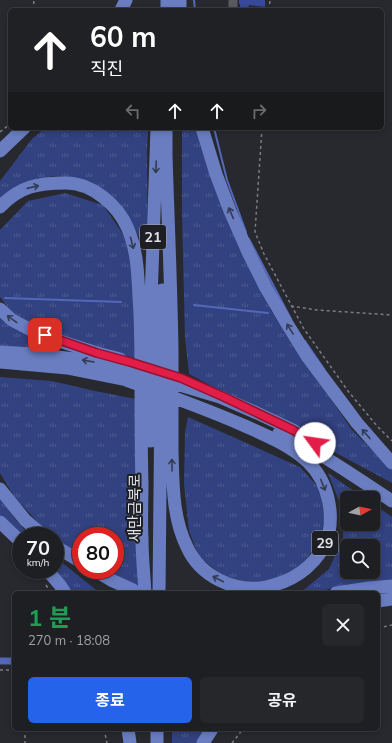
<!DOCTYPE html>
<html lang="ko">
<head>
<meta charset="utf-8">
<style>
	:root { --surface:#1d1f22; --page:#25272a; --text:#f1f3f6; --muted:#a0a2a5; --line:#3b3d40; --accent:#2563eb }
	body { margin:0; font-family:Mulish,"Noto Sans KR",sans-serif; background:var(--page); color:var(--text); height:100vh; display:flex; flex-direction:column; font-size:15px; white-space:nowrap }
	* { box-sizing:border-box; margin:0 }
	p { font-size:13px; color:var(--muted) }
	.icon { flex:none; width:22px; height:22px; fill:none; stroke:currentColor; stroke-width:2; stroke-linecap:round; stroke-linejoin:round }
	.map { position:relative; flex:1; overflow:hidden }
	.drawer { position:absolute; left:12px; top:591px; width:368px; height:140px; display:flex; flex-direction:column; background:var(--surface); border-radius:6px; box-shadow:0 2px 6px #0003,0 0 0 1px var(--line) }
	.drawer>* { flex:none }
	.banner { position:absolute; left:8px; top:8px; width:376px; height:122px; border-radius:6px; box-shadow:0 2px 6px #0003,0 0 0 1px var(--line); background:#202124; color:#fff; overflow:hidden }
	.needle { width:26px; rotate:82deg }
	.tools { position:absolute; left:340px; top:491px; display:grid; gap:8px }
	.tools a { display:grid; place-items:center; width:40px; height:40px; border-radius:6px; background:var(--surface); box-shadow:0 2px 6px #0003,0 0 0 1px var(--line); font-size:20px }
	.speed { position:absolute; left:12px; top:527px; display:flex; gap:8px; font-size:20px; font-weight:700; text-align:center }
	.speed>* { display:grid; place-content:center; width:52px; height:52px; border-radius:50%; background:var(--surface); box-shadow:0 2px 6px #0003,0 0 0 1px var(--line); line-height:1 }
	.speed small { font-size:10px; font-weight:400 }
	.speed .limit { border:6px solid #d22; background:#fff; color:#111 }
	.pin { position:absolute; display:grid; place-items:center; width:34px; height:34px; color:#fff; margin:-17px; border-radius:8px; box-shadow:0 2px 6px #0006 }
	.me { position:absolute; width:44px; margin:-22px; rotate:301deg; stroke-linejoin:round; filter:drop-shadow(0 0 3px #0008) }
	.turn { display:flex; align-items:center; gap:14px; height:84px; padding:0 16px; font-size:18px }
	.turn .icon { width:52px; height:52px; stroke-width:2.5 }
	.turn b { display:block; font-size:28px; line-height:34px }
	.lanes { display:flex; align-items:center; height:38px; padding:0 16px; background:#0003; justify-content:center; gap:20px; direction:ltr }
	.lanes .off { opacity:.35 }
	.round { display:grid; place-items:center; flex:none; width:42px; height:42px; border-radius:6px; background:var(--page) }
	.overview { display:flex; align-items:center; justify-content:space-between; height:68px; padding:0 16px }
	h1 { font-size:24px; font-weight:700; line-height:30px; color:#1e9e55 }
	.button { display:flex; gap:8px; margin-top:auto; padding:8px 16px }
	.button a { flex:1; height:46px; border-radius:6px; background:var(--accent); color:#fff; font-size:16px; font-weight:700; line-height:46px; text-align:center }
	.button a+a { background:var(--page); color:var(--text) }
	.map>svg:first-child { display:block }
	.grass { fill:url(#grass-tufts); fill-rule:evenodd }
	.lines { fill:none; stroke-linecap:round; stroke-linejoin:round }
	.stream { stroke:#5368b9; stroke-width:2 }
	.canal { stroke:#5368b9; stroke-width:7 }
	.building { fill:#374998 }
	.path { stroke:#7c7d82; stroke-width:1.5; stroke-dasharray:3 3; stroke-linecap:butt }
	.minor { stroke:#585a60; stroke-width:9 }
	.highway { stroke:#697dc0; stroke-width:13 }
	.oneway { stroke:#343b53 }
	.route-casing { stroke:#92132f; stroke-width:10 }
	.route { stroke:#e11d48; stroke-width:7 }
	.labels { text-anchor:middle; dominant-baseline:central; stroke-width:4; stroke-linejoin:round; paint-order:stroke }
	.shield { fill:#1e1f24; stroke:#a6a8ac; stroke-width:1 }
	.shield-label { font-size:14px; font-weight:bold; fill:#e1e2e6 }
	.street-label { font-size:15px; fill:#e1e2e6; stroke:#1e1f24 }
</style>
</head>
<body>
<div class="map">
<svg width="392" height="743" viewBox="0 0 392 743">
	<defs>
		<pattern id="grass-tufts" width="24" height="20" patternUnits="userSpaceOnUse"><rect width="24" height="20" fill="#32417f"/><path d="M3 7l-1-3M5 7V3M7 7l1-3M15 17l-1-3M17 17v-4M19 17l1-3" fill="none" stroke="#4f5c91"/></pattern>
	</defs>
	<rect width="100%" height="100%" fill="#27292e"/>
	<path class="grass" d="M45 128H148L147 153 148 253 124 209 90 181 53 176 23 185 0 200V181L32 139Z
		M182 128H200L271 310 352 430 392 470V483L189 374 185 338 182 216Z
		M65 193 103 205 127 240 135 295V358L113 353 48 332 12 313 0 297V230L28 201Z
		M0 316 54 352 0 349Z
		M0 377 52 381 95 391 136 399 138 587 107 570H115V536H81V555L55 540V536H51L15 498 0 473Z
		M188 417 300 467 319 488 325 515 320 541 300 567 271 581 243 583 222 575 199 557 189 531 184 484 185 432Z
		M328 473 364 498H347V524H373V504L392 517V580L345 585 313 593H300L329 569 343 538 344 514ZM347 546H373V572H347Z
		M0 495 15 519 30 536H21L0 518Z
		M55 557 100 593H67L55 570Z
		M172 729H214L206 743H172Z"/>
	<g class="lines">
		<path class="stream" d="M194 0 195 10
			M214 128 227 180 246 232
			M249 239 291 319
			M5 298 121 302
			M194 305 268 313
			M305 341 324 369"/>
		<path class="canal" d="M0 661H14"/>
	</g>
	<path class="building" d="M239 0H265V7L249 5 248 10H240V4H239Z"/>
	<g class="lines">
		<path class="path" d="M33 10 34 0
			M269 10 270 0
			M262 128 255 232 264 254 304 329 348 391 377 426 392 441
			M0 132 10 124
			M291 306 317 310 392 315
			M15 551 21 556
			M34 570 37 573
			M46 585 51 593
			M378 628 392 625
			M0 670H14
			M25 729V743
			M104 729 107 743
			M232 743 243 729"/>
		<path class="minor" d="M233 10V0"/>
		<path class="highway" d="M180 0V10
			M121 10 126 0
			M167 10V0
			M202 128 216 174 230 211 248 252 266 288 286 322 307 356 357 423 392 463
			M0 151 24 128
			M166 164V128
			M0 207C20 186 38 183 66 183 92 183 118 205 128 229 137 250 138 274 139 297 141 323 141 349 141 376 141 412 141 448 142 484 142 502 141 521 142 539 142 557 144 575 145 593
			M0 309 12 320 33 331 56 340 97 353 120 359
			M0 352 33 354 74 359 116 366 220 397 257 413 295 431
			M0 362 67 368 127 380
			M120 378C162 393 204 408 245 426 267 436 290 445 308 462 329 482 337 520 324 546 312 569 290 582 266 587 234 593 200 576 187 547 172 517 173 482 172 450 172 416 172 383 172 350 171 285 168 220 166 155
			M279 433C319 451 355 477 392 501
			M150 441 151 300 157 128
			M0 489 25 520 44 536
			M0 522 21 542
			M55 546 81 562
			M47 570 60 585 65 593
			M94 570 111 580 133 590
			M159 593 162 290
			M336 593 369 588 392 586
			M378 601 392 599
			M128 729 130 743
			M157 743V729
			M203 743 212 729"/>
	</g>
	<defs><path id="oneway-shaft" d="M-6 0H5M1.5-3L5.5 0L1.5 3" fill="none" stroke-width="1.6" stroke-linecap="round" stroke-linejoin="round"/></defs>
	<g class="oneway">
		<use href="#oneway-shaft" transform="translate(156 167) rotate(92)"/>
		<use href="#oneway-shaft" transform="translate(33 187) rotate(-13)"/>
		<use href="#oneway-shaft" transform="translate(231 213) rotate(-113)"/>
		<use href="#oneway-shaft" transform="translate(132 243) rotate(75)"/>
		<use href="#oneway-shaft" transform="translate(12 319) rotate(-144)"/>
		<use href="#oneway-shaft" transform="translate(290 329) rotate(-122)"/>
		<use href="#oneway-shaft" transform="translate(88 361) rotate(-170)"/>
		<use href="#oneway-shaft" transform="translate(366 434) rotate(-131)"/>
		<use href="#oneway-shaft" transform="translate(172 465) rotate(-91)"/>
		<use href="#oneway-shaft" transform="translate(323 485) rotate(68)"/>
		<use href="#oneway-shaft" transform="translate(218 579) rotate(-153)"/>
	</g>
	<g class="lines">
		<g class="route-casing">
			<path id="route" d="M45 335 97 353 130 362 181 378 224 397 293 430 315 443"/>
		</g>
		<use href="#route" class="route"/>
	</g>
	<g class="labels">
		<g class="shield">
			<rect x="140" y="225" width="26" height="24" rx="3"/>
			<rect x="312" y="531" width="26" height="24" rx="3"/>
		</g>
		<g class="shield-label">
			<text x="153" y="237">21</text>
			<text x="325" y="543">29</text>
		</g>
		<g class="street-label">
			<text transform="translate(134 508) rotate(-90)">새만금북로</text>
		</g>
	</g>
</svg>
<div class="tools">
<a><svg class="needle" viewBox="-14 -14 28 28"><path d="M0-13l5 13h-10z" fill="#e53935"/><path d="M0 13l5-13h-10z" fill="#a0a2a5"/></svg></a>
<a><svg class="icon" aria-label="search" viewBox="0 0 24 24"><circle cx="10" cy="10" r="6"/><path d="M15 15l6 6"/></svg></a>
</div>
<div class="speed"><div>70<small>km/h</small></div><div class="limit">80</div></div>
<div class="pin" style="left:45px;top:335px;background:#d93025"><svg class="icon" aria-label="arrive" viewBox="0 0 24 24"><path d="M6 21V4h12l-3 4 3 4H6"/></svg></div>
<svg class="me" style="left:315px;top:443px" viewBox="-20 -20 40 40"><circle r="19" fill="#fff"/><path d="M0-13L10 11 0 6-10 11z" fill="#e11d48"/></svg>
<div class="banner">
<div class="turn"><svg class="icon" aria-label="ahead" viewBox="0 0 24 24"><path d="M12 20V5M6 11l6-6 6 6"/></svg><div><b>60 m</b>직진</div></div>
<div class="lanes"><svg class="icon off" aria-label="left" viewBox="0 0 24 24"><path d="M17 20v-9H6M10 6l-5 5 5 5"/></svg><svg class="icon" aria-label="ahead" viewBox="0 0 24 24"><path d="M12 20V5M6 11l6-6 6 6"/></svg><svg class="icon" aria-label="ahead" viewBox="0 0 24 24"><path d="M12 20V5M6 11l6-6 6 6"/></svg><svg class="icon off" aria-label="right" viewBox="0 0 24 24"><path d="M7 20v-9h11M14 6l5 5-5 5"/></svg></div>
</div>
<section class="drawer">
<div class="overview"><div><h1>1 분</h1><p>270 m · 18:08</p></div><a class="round"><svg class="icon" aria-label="close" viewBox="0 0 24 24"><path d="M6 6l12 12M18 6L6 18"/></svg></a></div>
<div class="button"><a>종료</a><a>공유</a></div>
</section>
</div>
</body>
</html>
